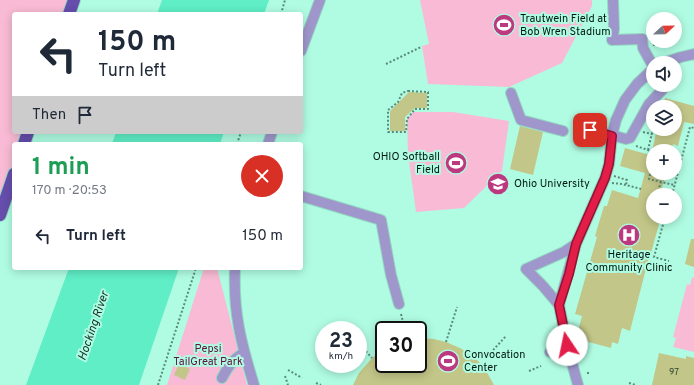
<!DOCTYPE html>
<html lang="en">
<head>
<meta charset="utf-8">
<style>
	:root { --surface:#fff; --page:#f6f6f7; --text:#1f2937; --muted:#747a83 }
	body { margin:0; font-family:Overpass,sans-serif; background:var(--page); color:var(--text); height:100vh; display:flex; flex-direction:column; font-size:15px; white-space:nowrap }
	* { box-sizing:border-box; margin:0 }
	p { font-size:13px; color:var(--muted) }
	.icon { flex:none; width:22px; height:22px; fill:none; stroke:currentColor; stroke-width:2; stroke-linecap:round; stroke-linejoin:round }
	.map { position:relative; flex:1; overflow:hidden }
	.details { position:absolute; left:12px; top:142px; width:291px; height:128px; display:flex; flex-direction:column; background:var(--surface); border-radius:4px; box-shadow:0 2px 10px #0003 }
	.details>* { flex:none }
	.guide { position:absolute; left:12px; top:12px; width:291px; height:122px; border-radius:4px; box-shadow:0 2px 10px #0003; background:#fff; color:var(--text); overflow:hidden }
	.needle { width:26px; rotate:68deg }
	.controls { position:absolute; left:646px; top:12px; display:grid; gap:8px }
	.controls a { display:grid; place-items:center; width:36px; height:36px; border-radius:50%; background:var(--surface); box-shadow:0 2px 10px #0003; font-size:20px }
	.speed { position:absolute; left:315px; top:321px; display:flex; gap:8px; font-size:20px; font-weight:700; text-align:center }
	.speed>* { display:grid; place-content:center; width:52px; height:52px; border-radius:50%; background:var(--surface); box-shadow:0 2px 10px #0003; line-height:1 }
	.speed small { font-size:10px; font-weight:400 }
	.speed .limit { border:2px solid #111; border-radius:6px; background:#fff; color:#111 }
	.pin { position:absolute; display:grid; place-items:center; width:34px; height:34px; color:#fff; margin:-17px; border-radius:8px; box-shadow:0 2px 6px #0006 }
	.me { position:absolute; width:44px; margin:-22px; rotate:349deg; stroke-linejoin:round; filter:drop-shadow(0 0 3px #0008) }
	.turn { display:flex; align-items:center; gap:14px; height:84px; padding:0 20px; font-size:18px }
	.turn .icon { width:52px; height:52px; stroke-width:2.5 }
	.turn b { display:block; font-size:28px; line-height:34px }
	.then { display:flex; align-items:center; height:38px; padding:0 20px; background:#0003; gap:8px; font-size:15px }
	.round { display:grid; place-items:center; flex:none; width:42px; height:42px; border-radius:21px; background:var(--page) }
	.summary { display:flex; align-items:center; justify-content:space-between; height:68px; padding:0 20px }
	h1 { font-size:24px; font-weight:700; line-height:30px; color:#1e9e55 }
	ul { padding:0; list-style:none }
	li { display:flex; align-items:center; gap:12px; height:52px; padding:0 20px }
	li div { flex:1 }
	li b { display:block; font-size:15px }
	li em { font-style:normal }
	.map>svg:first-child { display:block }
	.green { fill:#f8bad4 }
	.water { fill:#5feec6 }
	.building { fill:#c2c688 }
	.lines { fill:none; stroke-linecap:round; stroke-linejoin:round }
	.minor-casing { stroke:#94d8c2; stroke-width:12 }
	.major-casing { stroke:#94d8c2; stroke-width:14 }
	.path { stroke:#588b7a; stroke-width:2; stroke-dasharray:2 2; stroke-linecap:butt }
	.minor { stroke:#9f97cb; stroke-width:10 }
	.major { stroke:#654eac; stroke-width:12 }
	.route-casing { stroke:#92132f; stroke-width:10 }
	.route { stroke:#e11d48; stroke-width:7 }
	.labels { text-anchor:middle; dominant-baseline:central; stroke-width:4; stroke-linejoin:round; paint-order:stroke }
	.number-label { font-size:9px; fill:#304530 }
	.poi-label { font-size:11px; fill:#001a12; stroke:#b0fce3; text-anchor:start }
	.park-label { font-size:11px; fill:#5f103c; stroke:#b0fce3 }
	.water-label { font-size:12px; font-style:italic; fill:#123027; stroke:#b0fce3 }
</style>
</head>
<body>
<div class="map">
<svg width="694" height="385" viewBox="0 0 694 385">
	<rect width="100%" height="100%" fill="#b0fce3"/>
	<path class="green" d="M0 0H74L69 14H14V132H28L24 144H14V174L0 215Z
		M420 0H592V6L562 63 509 87 428 84 422 46 429 44Z
		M413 112H453L509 121 502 171 464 208 416 212 408 154 407 119Z
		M204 268H217L247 385H167Z
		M692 277 694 278V352L673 347 676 338 673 337 687 284 690 285Z"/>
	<path class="water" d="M162 0H269L264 14H157Z
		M116 132H224L220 144H112Z
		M69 268H179L139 385H26Z"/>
	<path class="building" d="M409 92 427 93V108H415L405 117V131H390V111Z
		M665 98 694 106V124L684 122 678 146 673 144 671 151H652L657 129H675V107H663Z
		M520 126 543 132 533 175 510 169Z
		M625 148 650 155 653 154V173H666L660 195H653V217H661L651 253H650L630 331 622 328 618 344 612 342 611 348 581 340 583 333 578 331 582 316 575 314 597 237 595 236 604 206H607L612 190 638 198 645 173 620 166Z
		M691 239H694V267L685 264Z
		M418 338 434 339 446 342 460 348 473 356 484 367 494 385H353L359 373 372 358 384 349V364H418Z
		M659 353 686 359V356L694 358V385H652Z
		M179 364 190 369 185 380 174 375Z"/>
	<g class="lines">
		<g class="minor-casing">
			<path id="minor" d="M613 0 614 29 612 40 642 39 643 48 653 66
				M301 51 320 0
				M663 63 681 57 694 54
				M511 93 521 120 563 131
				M590 129 626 139 630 138 649 104 663 89 664 85
				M268 144 272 132
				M301 196 381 220 391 275 399 304
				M235 268C233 312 241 343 254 385
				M559 305 543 286 526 269 564 252 576 244
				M550 352 567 345
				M222 378C228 367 233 359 244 353
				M578 385 567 345 559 305 576 244 605 178 609 164 612 136 616 120 625 100 637 84 653 69"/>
		</g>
		<g class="major-casing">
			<path id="major" d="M69 14 74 0
				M24 144 28 132
				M0 215 14 174"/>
		</g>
		<path class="path" d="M281 14 285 0
			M654 46V41
			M386 64 421 47
			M408 91 428 92V109H415L407 119 406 132H388V110L398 102 402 93Z
			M643 132 652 134
			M237 144 241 132
			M636 146 651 151
			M648 150 653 129
			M650 174 649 179 674 185
			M614 176 627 180 626 185
			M612 183 622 184 641 189
			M658 191 661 182
			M672 195 690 127 694 128
			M665 217 654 257 669 261
			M401 314 405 330
			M358 342 372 358
			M446 342 457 307
			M485 359 506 336
			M288 370 302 378
			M529 371 541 366
			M588 372V374
			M285 376 288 385
			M316 383 321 385
			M629 383 636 385
			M158 385 196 268"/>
		<use href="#minor" class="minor"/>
		<use href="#major" class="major"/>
	</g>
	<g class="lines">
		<g class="route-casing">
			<path id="route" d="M567 345 559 305 569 274 576 244 605 178 609 164 612 136 590 130"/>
		</g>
		<use href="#route" class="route"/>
	</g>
	<defs>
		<g id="stadium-disc" transform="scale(1.15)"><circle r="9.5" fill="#bc387f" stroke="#b0fce3"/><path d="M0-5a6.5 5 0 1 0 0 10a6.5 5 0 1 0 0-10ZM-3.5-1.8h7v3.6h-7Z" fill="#fff"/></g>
		<g id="university-disc" transform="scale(1.15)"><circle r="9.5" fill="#bc387f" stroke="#b0fce3"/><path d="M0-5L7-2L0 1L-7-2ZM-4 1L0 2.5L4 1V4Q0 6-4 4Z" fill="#fff"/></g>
		<g id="hospital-disc" transform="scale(1.15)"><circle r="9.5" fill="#bc387f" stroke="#b0fce3"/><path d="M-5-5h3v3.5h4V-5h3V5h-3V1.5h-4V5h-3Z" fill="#fff"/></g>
	</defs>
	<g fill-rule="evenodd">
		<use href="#stadium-disc" x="504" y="25"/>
		<use href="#stadium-disc" x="456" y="163"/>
		<use href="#university-disc" x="498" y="184"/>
		<use href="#hospital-disc" x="629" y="235"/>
		<use href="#stadium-disc" x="448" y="361"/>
	</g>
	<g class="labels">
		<g class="number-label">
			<text x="674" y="372">97</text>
		</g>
		<g class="poi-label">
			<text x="520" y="19">Trautwein Field at<tspan x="520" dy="13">Bob Wren Stadium</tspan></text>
			<text x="440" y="157" text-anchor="end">OHIO Softball<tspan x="440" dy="13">Field</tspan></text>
			<text x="514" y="184">Ohio University</text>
			<text x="629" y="255" text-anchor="middle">Heritage<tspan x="629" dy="13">Community Clinic</tspan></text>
			<text x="464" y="355">Convocation<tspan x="464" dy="13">Center</tspan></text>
		</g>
		<g class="park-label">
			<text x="208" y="349">Pepsi<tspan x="208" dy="13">TailGreat Park</tspan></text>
		</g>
		<g class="water-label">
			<text transform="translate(94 326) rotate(-71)">Hocking River</text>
		</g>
	</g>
</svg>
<div class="controls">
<a><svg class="needle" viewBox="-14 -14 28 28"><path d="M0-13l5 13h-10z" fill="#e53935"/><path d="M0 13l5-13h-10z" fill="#747a83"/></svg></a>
<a><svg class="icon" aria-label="sound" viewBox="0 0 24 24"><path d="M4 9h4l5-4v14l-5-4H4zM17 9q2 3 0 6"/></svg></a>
<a><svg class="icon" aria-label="layers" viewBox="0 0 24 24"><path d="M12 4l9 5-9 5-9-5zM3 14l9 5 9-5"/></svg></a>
<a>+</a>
<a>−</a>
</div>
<div class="speed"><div>23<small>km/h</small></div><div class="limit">30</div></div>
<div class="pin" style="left:590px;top:130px;background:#d93025"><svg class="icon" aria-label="arrive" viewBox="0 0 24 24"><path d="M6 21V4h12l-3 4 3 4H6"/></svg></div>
<svg class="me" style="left:567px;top:345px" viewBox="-20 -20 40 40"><circle r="19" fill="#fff"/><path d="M0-13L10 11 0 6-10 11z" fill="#e11d48"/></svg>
<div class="guide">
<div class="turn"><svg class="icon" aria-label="left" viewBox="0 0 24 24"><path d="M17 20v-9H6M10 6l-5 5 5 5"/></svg><div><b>150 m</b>Turn left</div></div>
<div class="then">Then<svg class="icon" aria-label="arrive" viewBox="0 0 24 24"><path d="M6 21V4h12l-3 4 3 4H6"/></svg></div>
</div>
<section class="details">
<div class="summary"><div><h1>1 min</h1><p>170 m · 20:53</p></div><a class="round" style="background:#d93025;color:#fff"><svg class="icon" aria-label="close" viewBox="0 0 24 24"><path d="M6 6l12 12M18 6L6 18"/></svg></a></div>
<ul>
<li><svg class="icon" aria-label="left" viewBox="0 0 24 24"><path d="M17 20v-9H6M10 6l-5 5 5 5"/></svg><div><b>Turn left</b></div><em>150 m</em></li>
</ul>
</section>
</div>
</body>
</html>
